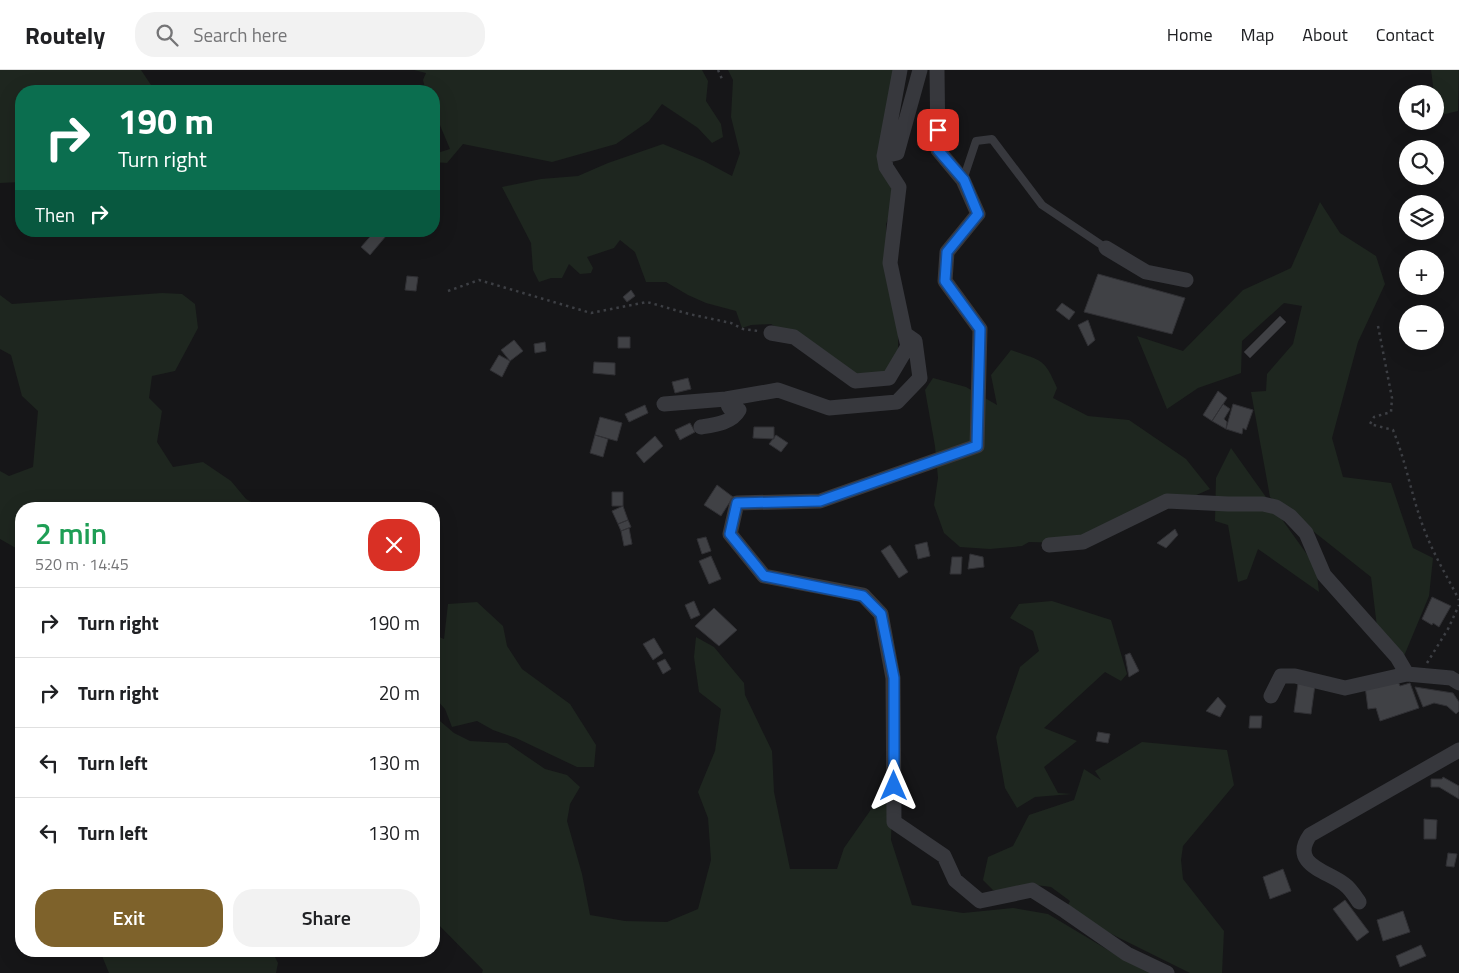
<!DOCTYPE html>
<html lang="en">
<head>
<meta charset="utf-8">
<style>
	:root { --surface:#fff; --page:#f2f2f2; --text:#202124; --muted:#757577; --line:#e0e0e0; --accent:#7e622b }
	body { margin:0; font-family:"Titillium Web",sans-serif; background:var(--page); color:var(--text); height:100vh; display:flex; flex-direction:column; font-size:19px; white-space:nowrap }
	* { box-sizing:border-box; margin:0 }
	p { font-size:16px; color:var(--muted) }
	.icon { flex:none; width:28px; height:28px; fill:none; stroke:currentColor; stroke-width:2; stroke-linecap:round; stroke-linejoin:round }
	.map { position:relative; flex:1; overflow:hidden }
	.drawer { position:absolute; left:15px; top:432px; width:425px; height:455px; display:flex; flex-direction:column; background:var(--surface); border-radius:20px; box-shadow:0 5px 20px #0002 }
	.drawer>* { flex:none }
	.top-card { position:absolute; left:15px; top:15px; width:425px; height:152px; border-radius:20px; box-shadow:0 5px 20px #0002; background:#0b6e4f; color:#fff; overflow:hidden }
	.buttons { position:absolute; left:1399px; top:15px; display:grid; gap:10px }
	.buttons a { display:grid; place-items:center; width:45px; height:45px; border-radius:50%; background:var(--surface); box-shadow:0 5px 20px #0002; font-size:25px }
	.pin { position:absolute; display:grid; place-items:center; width:42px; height:42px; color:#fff; margin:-21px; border-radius:10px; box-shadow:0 2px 8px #0006 }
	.me { position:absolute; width:55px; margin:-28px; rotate:0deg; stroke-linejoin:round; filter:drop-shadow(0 0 4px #0008) }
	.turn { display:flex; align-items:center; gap:18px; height:105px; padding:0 20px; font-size:22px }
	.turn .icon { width:65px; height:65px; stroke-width:2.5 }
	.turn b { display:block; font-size:35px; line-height:42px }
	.then { display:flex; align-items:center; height:48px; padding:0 20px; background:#0003; gap:10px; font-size:19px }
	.round { display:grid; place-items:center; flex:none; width:52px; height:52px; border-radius:20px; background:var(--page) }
	.headline { display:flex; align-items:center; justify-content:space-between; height:85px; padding:0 20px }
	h1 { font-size:30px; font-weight:600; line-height:38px; color:#1e9e55 }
	.primary-button { display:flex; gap:10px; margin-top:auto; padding:10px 20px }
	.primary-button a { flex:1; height:58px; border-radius:20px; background:var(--accent); color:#fff; font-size:20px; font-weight:600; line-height:58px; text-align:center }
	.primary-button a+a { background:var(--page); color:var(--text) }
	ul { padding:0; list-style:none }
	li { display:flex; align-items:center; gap:15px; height:70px; padding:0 20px; border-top:1px solid var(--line) }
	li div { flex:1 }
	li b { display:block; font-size:19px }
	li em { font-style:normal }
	header { display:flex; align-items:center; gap:30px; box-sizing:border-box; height:70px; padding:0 25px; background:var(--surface); border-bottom:1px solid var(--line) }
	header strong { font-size:24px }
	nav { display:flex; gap:28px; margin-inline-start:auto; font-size:18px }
	.search { width:350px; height:45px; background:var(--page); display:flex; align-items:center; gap:12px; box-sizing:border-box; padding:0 18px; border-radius:20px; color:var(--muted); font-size:19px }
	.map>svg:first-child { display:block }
	.green { fill:#1e261f }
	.building { fill:#404145; stroke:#303034 }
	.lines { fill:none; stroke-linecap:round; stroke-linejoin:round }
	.path { stroke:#3d3f44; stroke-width:2.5; stroke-dasharray:2.5 4; stroke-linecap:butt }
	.lane { stroke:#37383d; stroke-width:8 }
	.street { stroke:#37383d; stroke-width:15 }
	.route-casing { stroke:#114b97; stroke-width:12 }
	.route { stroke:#1a73e8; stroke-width:9 }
</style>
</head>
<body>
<header>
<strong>Routely</strong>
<div class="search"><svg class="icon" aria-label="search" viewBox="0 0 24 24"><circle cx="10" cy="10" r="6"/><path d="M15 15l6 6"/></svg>Search here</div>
<nav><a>Home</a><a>Map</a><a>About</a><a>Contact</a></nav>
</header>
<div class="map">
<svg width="1459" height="903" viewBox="0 0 1459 903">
	<rect width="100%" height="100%" fill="#161618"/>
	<path class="green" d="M0 0H141L155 21H21V112L0 113Z
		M414 0H702L708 11 706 31 721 54 723 67 712 73 698 58 662 34 649 51 616 74 552 92 463 74 447 93 434 92V86L437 83 450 79 434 41V21H426L423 10 426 3Z
		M728 0H898L886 62 894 121 893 136 886 154V198L898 253V287L890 303 872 313 771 254 751 255 742 258 736 241 706 233 688 225 666 212H646L635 182 620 170 614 178 587 187 593 198 591 203 580 204 569 194 562 208H551L539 212 533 200 531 173 502 117 541 109 578 106 608 93 663 74 704 91 732 106 740 83 731 47 733 10Z
		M1431 0H1459L1458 41 1437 46Z
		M1320 132 1340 163 1376 186 1385 214 1358 272 1332 368 1343 407 1391 413 1413 478 1433 488 1429 526 1404 586 1377 557 1371 507 1270 427 1251 322 1266 321 1267 304 1293 274 1302 236 1284 233 1242 271 1241 303 1198 318 1167 339 1137 266 1183 281 1243 220 1291 198Z
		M162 223 182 224 195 234 198 258 175 301 152 306 149 328 162 341 157 372 173 397 203 392 231 411 246 429 264 439H21V481L0 469V401L9 406 33 397 38 341 22 326 11 285 0 279V225L12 234Z
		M1011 280C1041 291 1044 287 1057 318L1053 328 1088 346 1129 350 1186 389 1210 419 1167 438 1069 473 1029 472 1022 476 990 479 960 477 944 463 934 435 938 408 935 376 925 320 933 308 966 317 997 335 991 305Z
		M1231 378 1316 497 1319 522 1258 479 1247 509 1238 512 1228 455 1215 451 1216 408Z
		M1052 531 1111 550 1127 604 1121 611 1105 602 1044 658 1077 671 1044 697 1058 723 1072 724 1035 727 1017 738 1005 718 996 667 1020 597 1039 581 1033 561 1010 548 1019 534Z
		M477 532 503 556 507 576 522 599 570 634 596 675 594 697H577L516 668 493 660 477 651 452 657 445 639 434 627V565L444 569 448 534Z
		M696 567 714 577 744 613 745 625 772 681 774 722 790 799H837L844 778 893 708 891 770 912 835 963 843 1013 838 1048 844 1123 889 1159 903H482L483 900 434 850V646L454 663 470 671 507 673 545 699 567 705 580 717 570 734 567 751 582 804 590 845 625 851 667 852 698 839 711 790 708 748 698 722 715 681 721 639 699 622 694 587Z
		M1142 672 1227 680 1234 715 1183 776 1181 790 1183 809 1224 861 1222 903H1190L1065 841 1070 831 1051 817 1028 814 1017 823 993 820 983 810 988 787 1013 776 1029 745 1074 730 1084 699 1101 710 1095 701Z
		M100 881H272L278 893 276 903H109Z"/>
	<path class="building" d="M375 161H380L386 166 370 185 361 177Z
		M1098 204 1185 228 1172 264 1084 242Z
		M407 206 418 207 416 221 405 220Z
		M631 220 635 226 627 232 623 227Z
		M1062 233 1075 242 1069 250 1056 240Z
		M1280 246 1286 252 1250 288 1244 282Z
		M1088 250 1095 270 1088 276 1078 255Z
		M618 267H630V278H618Z
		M514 270 523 281 510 291 501 280Z
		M545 272 546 281 535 283 534 274Z
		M499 285 510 291 502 307 490 300Z
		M594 292 615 293V305L593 303Z
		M688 308 691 319 675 323 672 312Z
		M1218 321 1227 328 1212 351 1203 345Z
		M1223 334 1230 339 1224 349 1227 352 1226 359 1212 351Z
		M1233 334 1253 340 1246 360 1243 358 1242 364 1226 359Z
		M645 335 648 343 629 352 625 344Z
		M600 347 622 353 617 371 595 365Z
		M690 353 695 362 680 370 675 360Z
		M754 357H774V369L753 368Z
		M595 365 608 369 603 387 590 383Z
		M776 365 788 373 781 382 769 374Z
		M655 366 663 376 644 393 636 383Z
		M717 415 733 427 721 446 704 435Z
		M612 422H623V436H612Z
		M623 436 628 450 618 454 612 441Z
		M628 450 631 457 621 461 618 454Z
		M629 458 632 474 624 476 621 461Z
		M1175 459 1178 465 1166 478 1157 473Z
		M706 467 711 481 702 484 697 469Z
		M927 472 930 486 918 489 915 475Z
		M890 475 908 502 899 508 881 481Z
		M970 484 983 487 984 497 968 499Z
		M711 486 721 509 709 514 699 491Z
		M952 487H962L961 504H950Z
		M1432 527 1451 536 1439 557 1433 553 1432 555 1422 549Z
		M694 531 700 545 691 549 685 535Z
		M714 538 737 560 719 576 695 556Z
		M654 568 663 583 653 590 643 574Z
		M1130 583 1139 601 1129 607 1125 585Z
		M665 589 671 599 663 604 657 593Z
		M1397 609 1400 616 1410 613 1419 638 1380 651 1376 638 1368 639 1365 616Z
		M1298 613 1315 615 1311 644 1294 642Z
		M1415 617 1453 623 1459 632V641L1456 644 1447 636 1434 633 1423 637Z
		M1218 627 1226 636 1220 647 1206 641Z
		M1250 646H1262L1261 658H1249Z
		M1098 662 1110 664 1108 673 1096 671Z
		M1443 707 1459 716V729L1439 717H1431V709H1442Z
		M1424 749 1437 750 1436 769H1424Z
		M1448 783 1457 784 1454 797 1446 796Z
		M1283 799 1291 821 1270 829 1263 807Z
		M1345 830 1369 862 1357 871 1333 839Z
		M1403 841 1410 862 1383 871 1377 850Z
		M1421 875 1426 886 1400 897 1396 886Z"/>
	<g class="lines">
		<path class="path" d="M718 0 722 9
			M448 221 479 210 591 243 647 232 689 244 731 253 743 259 758 261
			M1378 256 1392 328 1391 342 1374 347 1370 354 1393 360C1407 394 1412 430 1426 464 1435 487 1448 508 1459 530
			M1427 593 1448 559 1459 535"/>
		<path class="lane" d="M963 110 976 71 992 69 1042 135 1106 178"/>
		<path class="street" d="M900 0 884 86 897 83 920 0
			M937 0 938 80 963 110 978 144 947 182 945 211 980 259 977 376 820 431 737 433 730 464 764 506 863 525 881 544 893 608 894 752 944 786 955 810 980 831 1032 820 1065 841 1127 884 1167 903
			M1106 178 1146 202 1186 210
			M771 263 794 267 855 311 889 308 908 276 905 264
			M664 334 726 329 778 320 829 338 897 332 920 308 915 271 905 264 890 193 899 117 886 97 884 86
			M701 357C714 355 732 353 739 340L729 337 726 329
			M1049 475 1083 472 1167 431 1228 434H1263L1276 437 1290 446 1306 463 1324 505 1397 587 1407 604
			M1271 626 1281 606H1295L1345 618 1407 604 1451 608 1459 613
			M1359 832C1355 826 1350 818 1344 814 1328 801 1289 795 1310 765L1459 680"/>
	</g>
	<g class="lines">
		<g class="route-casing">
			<path id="route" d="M894 716V608L881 544 863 526 764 506 730 464 737 433 820 431 977 376 980 259 945 211 947 182 978 144 964 110 938 80V60"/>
		</g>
		<use href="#route" class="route"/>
	</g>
</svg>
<div class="buttons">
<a><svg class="icon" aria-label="sound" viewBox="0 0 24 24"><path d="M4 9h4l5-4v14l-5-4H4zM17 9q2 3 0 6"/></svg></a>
<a><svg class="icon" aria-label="search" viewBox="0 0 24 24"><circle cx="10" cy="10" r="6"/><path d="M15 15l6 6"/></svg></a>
<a><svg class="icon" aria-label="layers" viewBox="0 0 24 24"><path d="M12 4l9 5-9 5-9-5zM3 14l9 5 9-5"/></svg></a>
<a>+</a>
<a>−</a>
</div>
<div class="pin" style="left:938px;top:60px;background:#d93025"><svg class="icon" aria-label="arrive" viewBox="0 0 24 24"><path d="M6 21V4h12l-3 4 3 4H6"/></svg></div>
<svg class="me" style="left:894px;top:716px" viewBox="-20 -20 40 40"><path d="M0-17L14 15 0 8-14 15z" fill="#1a73e8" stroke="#fff" stroke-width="4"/></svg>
<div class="top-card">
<div class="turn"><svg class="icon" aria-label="right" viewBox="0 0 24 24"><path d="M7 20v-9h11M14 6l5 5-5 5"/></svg><div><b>190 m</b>Turn right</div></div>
<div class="then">Then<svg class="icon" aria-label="right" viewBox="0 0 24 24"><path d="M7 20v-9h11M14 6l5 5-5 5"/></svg></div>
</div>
<section class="drawer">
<div class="headline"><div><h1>2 min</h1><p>520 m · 14:45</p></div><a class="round" style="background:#d93025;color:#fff"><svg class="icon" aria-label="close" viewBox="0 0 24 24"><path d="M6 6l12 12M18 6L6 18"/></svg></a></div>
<ul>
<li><svg class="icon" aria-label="right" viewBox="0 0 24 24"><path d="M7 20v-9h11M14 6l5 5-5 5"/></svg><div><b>Turn right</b></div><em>190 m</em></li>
<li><svg class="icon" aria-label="right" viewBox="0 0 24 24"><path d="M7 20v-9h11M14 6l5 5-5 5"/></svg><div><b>Turn right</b></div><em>20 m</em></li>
<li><svg class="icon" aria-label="left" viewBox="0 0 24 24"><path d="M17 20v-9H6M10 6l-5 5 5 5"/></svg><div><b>Turn left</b></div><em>130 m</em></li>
<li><svg class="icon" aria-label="left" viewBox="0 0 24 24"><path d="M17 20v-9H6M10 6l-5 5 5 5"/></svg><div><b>Turn left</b></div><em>130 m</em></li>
</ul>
<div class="primary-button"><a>Exit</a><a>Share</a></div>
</section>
</div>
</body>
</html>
